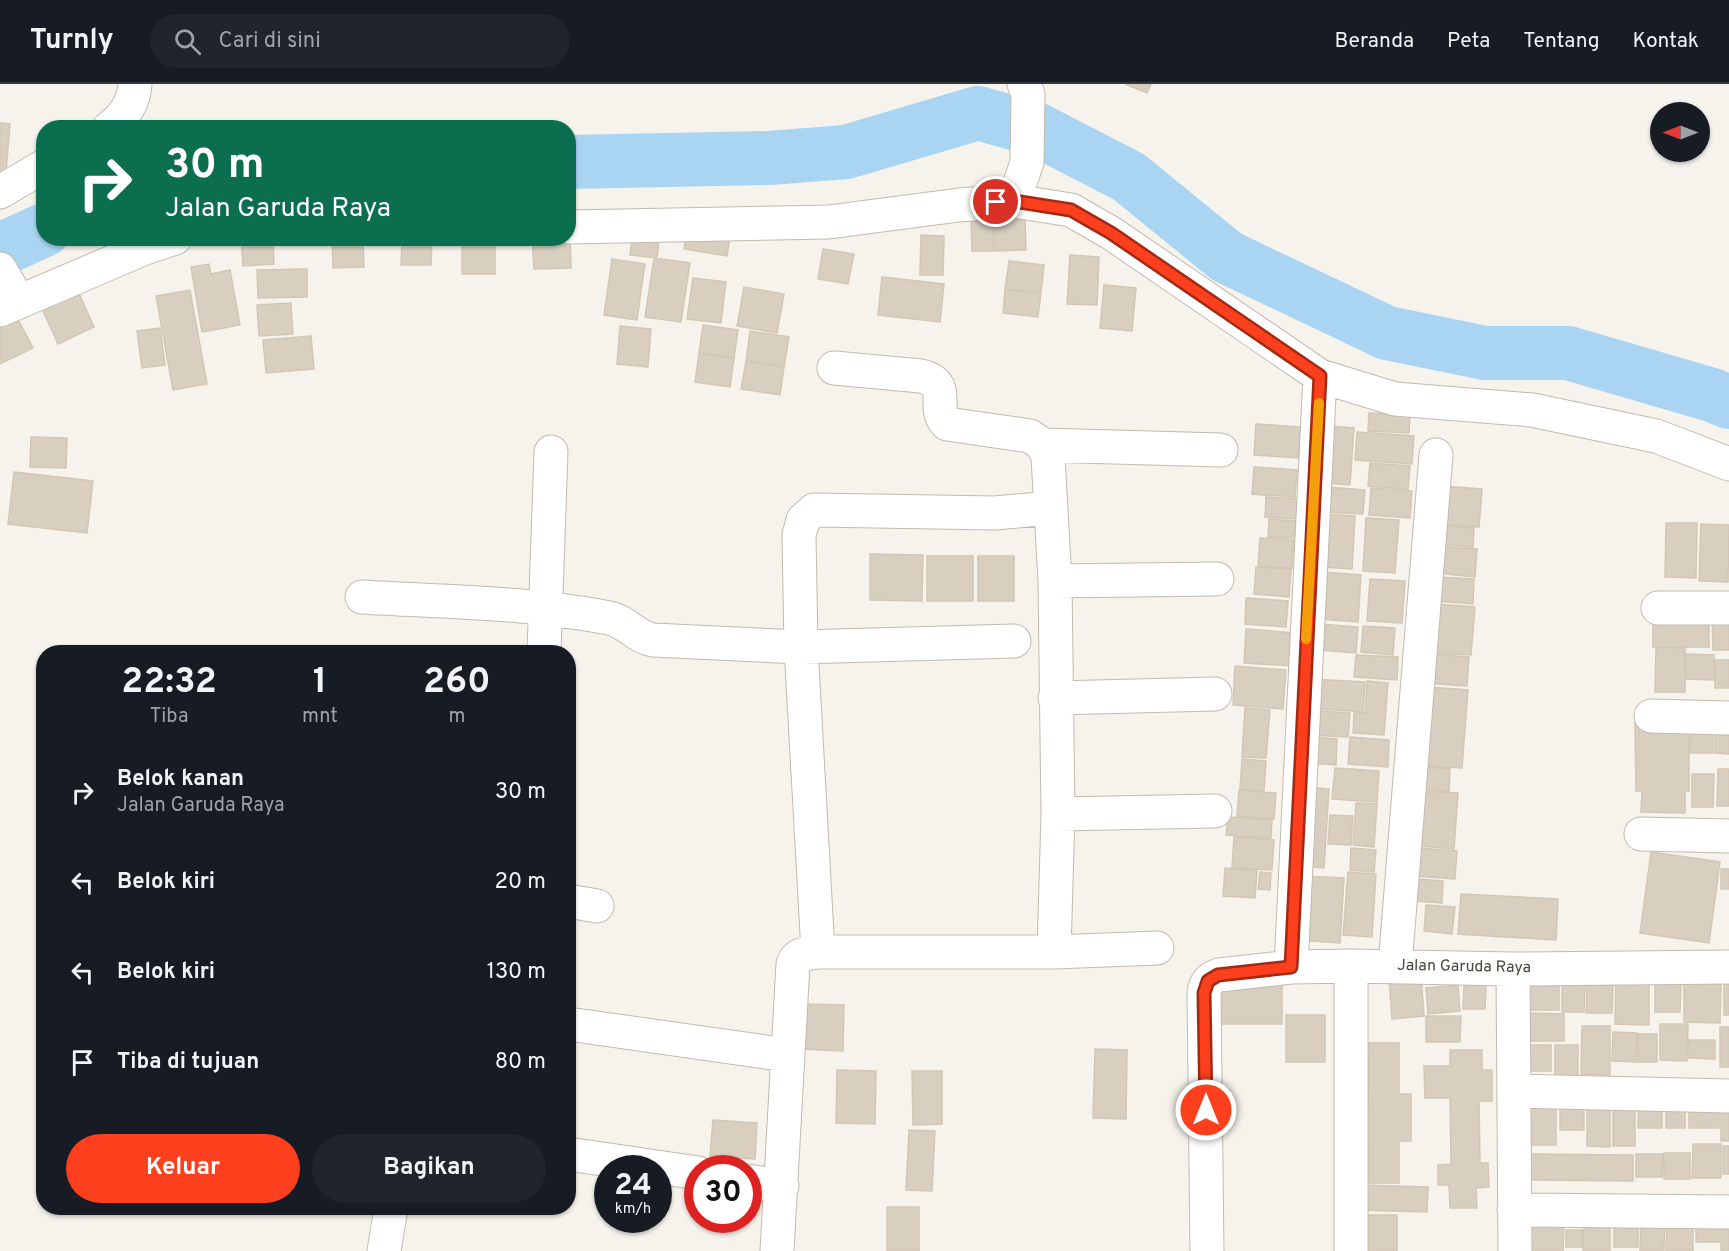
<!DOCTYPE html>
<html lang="id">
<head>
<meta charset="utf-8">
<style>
	:root { --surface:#171b24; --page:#20242c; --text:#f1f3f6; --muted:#9ea1a6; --line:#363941; --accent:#fc3f1d }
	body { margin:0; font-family:Overpass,sans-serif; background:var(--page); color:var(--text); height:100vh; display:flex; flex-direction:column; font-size:22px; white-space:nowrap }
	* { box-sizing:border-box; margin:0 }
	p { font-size:20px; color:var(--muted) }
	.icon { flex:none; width:33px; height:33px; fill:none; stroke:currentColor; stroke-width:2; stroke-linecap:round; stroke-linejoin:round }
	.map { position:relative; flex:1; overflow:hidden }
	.drawer { position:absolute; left:36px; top:561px; width:540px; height:570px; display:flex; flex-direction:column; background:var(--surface); border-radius:24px; box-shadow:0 2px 4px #0004 }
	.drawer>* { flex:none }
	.top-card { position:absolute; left:36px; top:36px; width:540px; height:126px; border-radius:24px; box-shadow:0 2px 4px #0004; background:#0b6e4f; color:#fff; overflow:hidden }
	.needle { width:39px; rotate:270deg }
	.buttons { position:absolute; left:1650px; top:18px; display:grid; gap:12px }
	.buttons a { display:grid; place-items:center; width:60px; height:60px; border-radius:50%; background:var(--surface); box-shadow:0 2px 4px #0004; font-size:30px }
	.speed { position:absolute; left:594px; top:1071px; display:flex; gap:12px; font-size:30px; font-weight:700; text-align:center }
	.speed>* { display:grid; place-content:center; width:78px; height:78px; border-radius:50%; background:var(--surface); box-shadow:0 2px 4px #0004; line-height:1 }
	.speed small { font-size:15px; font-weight:400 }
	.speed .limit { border:9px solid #d22; background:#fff; color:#111 }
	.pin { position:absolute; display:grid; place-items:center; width:51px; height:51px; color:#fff; margin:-26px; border:3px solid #fff; border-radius:50%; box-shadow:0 2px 6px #0007 }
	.me { position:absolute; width:66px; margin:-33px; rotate:0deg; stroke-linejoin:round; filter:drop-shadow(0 0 4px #0008) }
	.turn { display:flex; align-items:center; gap:21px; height:126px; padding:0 30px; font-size:27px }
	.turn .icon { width:78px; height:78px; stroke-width:2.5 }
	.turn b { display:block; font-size:42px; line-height:51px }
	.eta { display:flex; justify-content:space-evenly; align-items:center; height:102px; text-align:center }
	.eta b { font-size:36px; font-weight:700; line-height:42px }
	.primary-button { display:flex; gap:12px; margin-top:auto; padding:12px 30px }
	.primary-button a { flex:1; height:69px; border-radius:36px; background:var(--accent); color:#fff; font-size:24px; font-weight:700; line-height:69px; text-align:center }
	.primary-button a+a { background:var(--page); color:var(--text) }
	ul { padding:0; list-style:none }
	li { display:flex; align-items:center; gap:18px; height:90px; padding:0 30px }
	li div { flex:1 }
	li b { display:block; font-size:22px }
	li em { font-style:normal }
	header { display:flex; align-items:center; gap:36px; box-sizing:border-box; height:84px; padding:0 30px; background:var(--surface); border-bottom:2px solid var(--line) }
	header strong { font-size:28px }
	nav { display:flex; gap:33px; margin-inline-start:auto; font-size:21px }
	.search { width:420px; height:54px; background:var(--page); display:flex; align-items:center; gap:15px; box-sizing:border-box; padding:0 21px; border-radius:33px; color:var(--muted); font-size:22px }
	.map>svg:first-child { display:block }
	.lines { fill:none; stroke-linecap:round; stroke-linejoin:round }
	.river { stroke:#a9d4f2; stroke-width:54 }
	.building { fill:#d8cfc1; stroke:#d3c7b4; stroke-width:1.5 }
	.street-casing { stroke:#c2bbae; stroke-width:35 }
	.street { stroke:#fff; stroke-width:33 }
	.route-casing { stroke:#a42913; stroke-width:15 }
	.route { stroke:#fc3f1d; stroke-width:10 }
	.slow { stroke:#f59e0b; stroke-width:10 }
	.labels { text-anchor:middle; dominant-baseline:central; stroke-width:4.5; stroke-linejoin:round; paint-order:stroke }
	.street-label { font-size:16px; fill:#4b4439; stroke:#fff }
</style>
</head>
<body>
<header>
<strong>Turnly</strong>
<div class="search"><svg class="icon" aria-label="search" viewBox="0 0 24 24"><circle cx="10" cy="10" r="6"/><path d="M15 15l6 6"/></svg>Cari di sini</div>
<nav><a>Beranda</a><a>Peta</a><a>Tentang</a><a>Kontak</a></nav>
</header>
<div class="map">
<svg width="1729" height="1167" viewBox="0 0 1729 1167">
	<rect width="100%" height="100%" fill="#f6f3ec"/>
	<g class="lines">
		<path class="river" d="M568 78 769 74 846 68 978 29 1038 46 1129 93 1227 173 1387 249 1485 269H1568L1712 311 1729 318
			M0 166 44 146"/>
	</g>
	<path class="building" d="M1125 0H1151L1147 9Z
		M0 39 10 40 6 88H0Z
		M971 136H993L994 167H972Z
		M993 136H1025L1026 166 994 167Z
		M633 144 660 147 657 174 630 171Z
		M687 146 730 153 727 172 684 165Z
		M570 151 571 184 534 185 532 154H568Z
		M921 151 944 152 943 191H920Z
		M241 154H273L274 180 243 182Z
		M332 154H363L364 183 333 184Z
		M402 154H432L431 181H401Z
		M462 154H495V190H462Z
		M823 165 854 170 848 200 818 195Z
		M1070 171 1099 173 1097 221 1067 220Z
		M654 174 690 179 681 238 645 233Z
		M612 175 645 180 637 236 604 231Z
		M1009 177 1044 181 1041 209 1005 205Z
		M209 180 211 190 230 186 240 241 202 248 191 183Z
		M307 185V213L258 214 257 186Z
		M882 193 944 200 940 238 878 231Z
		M693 194 726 198 721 239 687 235Z
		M1104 201 1136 204 1132 247 1100 244Z
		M744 203 784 210 777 249 737 242Z
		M77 205 94 243 58 260 41 222Z
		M1005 205 1041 209 1038 233 1003 229Z
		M190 206 207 300 173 306 156 212Z
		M291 219 293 250 259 252 257 221Z
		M14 228 33 264 0 280V235Z
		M703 241 738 246 734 274 699 269Z
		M620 242 651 245 648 283 617 280Z
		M160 244 165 281 142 284 137 247Z
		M750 247 789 253 784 283 746 277Z
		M311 252 314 285 266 289 263 256Z
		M699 269 734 274 730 303 695 298Z
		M746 277 784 283 780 311 741 305Z
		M1369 329 1410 331 1409 349 1368 347Z
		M1256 340 1300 343 1298 374 1254 371Z
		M1329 342 1354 344 1350 401 1325 399Z
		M1357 348 1414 352 1412 380 1355 376Z
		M31 353 67 354 66 384 30 383Z
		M1370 379 1410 382 1408 405 1368 402Z
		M1254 383 1297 386 1295 413 1252 410Z
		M14 388 93 397 87 449 8 440Z
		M1441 402 1482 405 1479 443 1438 440Z
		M1328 403 1365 406 1363 430 1326 428Z
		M1371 404 1412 407 1410 434 1369 431Z
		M1266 413 1299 415 1297 435 1265 433Z
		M1324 430 1355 432 1352 485 1320 483Z
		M1366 434 1399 436 1395 489 1363 487Z
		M1269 435 1296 437 1295 454 1268 453Z
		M1666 439H1697L1696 494 1665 493Z
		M1701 440 1729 441 1728 498 1699 497Z
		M1441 442 1474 444 1473 463 1439 461Z
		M1260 454 1294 456 1292 484 1258 482Z
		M1439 463 1477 465 1475 493 1437 489Z
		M870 470 923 471 922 517 870 516Z
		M927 472H973V517H927Z
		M978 472H1014V517H978Z
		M1256 483 1291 485 1289 513 1254 510Z
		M1323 488 1361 491 1358 538 1320 535Z
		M1438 493 1474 495 1473 520 1437 517Z
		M1370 495 1405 497 1402 539 1367 537Z
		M1246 514 1288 517 1286 543 1245 540Z
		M1437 520 1475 523 1471 571 1434 569Z
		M1653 526H1709V563H1653Z
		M1712 528H1729V566H1713Z
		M1319 540 1358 543 1356 569 1318 566Z
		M1363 542 1395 544 1393 571 1361 568Z
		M1246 545 1296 549 1294 582 1244 579Z
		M1656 563 1685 564V608H1655Z
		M1427 570 1469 573 1467 602 1425 599Z
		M1686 570 1714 571V596L1686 595Z
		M1356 571 1398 573 1397 596 1354 593Z
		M1715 576H1729V604H1715Z
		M1235 582 1286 586 1283 625 1233 621Z
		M1311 595 1365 598 1363 628 1309 624Z
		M1367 597 1388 599 1384 651 1353 649 1354 629H1365Z
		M1429 603 1468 606 1462 684 1423 682Z
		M1245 624 1270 626 1266 674 1242 673Z
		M1309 626 1350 629 1348 653 1308 651Z
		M1635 639H1689V707H1685V729L1641 728 1642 707H1636Z
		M1691 642 1713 643V669H1690Z
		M1715 642 1729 643V670L1715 669Z
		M1312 653 1337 655 1336 681 1310 679Z
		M1350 653 1389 656 1388 683 1348 680Z
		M1242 675 1266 677 1264 707 1240 705Z
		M1424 683 1450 685 1449 707 1422 705Z
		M1335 684 1379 687 1377 718 1332 715Z
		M1718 685H1729V722H1717Z
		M1692 690H1714L1713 723H1692Z
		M1305 703 1329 705 1324 784 1300 782Z
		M1239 706 1276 709 1274 735 1237 732Z
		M1422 707 1458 709 1454 765 1419 762Z
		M1356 719 1377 720 1374 763 1353 761Z
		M1330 731 1353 732 1351 761 1328 760Z
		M1228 733 1272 736 1271 754 1226 751Z
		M1234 753 1274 756 1272 786 1232 784Z
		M1351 764 1376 766 1374 788 1350 786Z
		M1417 764 1457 767 1455 795 1415 792Z
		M1651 768 1720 778 1709 859 1640 849Z
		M1225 784 1257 787 1255 814 1223 812Z
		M1721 785H1729V805H1721Z
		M1260 788 1271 789 1270 806 1258 805Z
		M1348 788 1376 790 1372 853 1343 851Z
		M1302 792 1344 794 1340 859 1297 856Z
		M1403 794 1443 797 1442 819 1402 816Z
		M1461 810 1558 815 1556 856 1458 850Z
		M1426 821 1455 823 1452 850 1424 847Z
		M1518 890 1559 891V926H1518Z
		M1421 891 1424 932 1392 935 1389 893Z
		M1616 892H1649V941L1615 940Z
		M1724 894H1729V931H1724Z
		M1655 897H1681L1680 928H1655Z
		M1212 899H1282V940H1212Z
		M1684 899H1721L1720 939 1684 938Z
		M1464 900 1486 901 1485 925H1463Z
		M1587 900 1613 901 1612 929H1586Z
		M1458 901 1460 927 1428 930 1426 904Z
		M1562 901H1585L1584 928H1562Z
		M804 920 844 921 843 967 802 965Z
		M1519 929 1564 930V957H1519Z
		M1286 931H1325V978H1286Z
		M1426 932H1461L1460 958H1426Z
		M1660 940H1688L1687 977 1660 976Z
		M1582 942H1610V991L1581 990Z
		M1720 943H1729V983H1720Z
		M1613 948 1637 949 1636 978 1612 977Z
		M1638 950H1657V978H1638Z
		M1689 956H1715V975L1689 974Z
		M1369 959H1399V1010H1411V1057H1399V1099H1368V1057H1356V1030H1368Z
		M1519 961H1551V987H1519Z
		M1555 961H1578V992H1555Z
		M1095 965 1127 966 1126 1035 1093 1034Z
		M1450 966H1482V986H1492V1017H1479L1480 1079H1488L1489 1103 1476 1104 1477 1124H1450L1449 1101H1438V1081L1451 1080 1450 1014H1425L1424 982H1450Z
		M837 986 876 987 875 1040 836 1039Z
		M912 987H942V1040L913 1041Z
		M1517 1013H1556V1061H1517Z
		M1639 1015H1662V1044H1638Z
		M1721 1015H1729V1057H1721Z
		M1560 1018H1584V1046H1560Z
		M1666 1020 1685 1021V1044H1666Z
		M1587 1021H1610V1063L1587 1062Z
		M1689 1022 1719 1023V1044H1689Z
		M1613 1023 1635 1024V1062H1613Z
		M713 1036 757 1039 755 1075 710 1072Z
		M909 1046 935 1047 932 1107 906 1106Z
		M1693 1060H1721V1094H1692Z
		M1723 1062H1729V1090H1723Z
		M1664 1069H1690V1095H1664Z
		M1530 1070 1633 1071V1097L1530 1096Z
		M1636 1070H1663L1662 1093H1636Z
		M1359 1101 1428 1103 1427 1128 1358 1126Z
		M887 1123H919V1167H887Z
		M1356 1131H1397V1167H1366Z
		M1584 1131H1610V1167H1583Z
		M1641 1132H1665L1664 1167H1640Z
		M1667 1132H1693V1167H1666Z
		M1721 1132H1729V1166H1721Z
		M1614 1136 1638 1137V1163H1614Z
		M1696 1138H1719V1158H1696Z
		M1528 1142H1564L1563 1167H1528Z
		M1566 1146H1582V1163H1566Z"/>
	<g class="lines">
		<g class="street-casing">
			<path id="street" d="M109 44C124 33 134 18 135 0
				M0 108 44 82
				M1014 117 1027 78 1028 10 1024 0
				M568 143 829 138 959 121 1014 117 1071 126 1111 149 1320 292 1395 315 1532 326 1656 352 1729 380
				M0 185 19 218
				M0 226 145 164 175 154
				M834 284 921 292C954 300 930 324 947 340L1030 352 1043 361 1048 373 1055 497 1058 730 1054 868
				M1043 361 1221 366
				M1055 497 1217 495
				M362 513C444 518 528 518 609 534 626 537 636 553 653 556L801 563 1014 557
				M1658 524H1729
				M544 568 551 368
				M1055 614 1215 610
				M1651 632 1729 634
				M1058 730 1215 727
				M1641 750 1729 752
				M568 817 597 822
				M818 868 801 563 799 451 803 436 814 426 995 429 1050 424
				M1351 882V1167
				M1395 882 1436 371
				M1291 883 1320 292
				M1513 885 1515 1167
				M568 940 787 971
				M1514 1007 1729 1012
				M568 1070 698 1089
				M748 1097 782 1102
				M1514 1126 1729 1128
				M384 1167 391 1124
				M777 1167 793 880C797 868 807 870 818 868H1054L1157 864
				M1207 1167 1204 909C1205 899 1210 894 1219 891L1291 883 1351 882 1513 885 1729 883"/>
		</g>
		<use href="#street" class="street"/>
	</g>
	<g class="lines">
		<g class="route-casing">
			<path id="route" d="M996 118 1014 117 1071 126 1111 149 1320 292 1291 883 1218 891 1208 897 1204 909 1206 1026"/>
		</g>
		<use href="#route" class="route"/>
		<path class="slow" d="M1306 555 1319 319"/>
	</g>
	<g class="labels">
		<g class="street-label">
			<text transform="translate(1464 883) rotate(1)">Jalan Garuda Raya</text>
		</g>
	</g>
</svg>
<div class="buttons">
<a><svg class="needle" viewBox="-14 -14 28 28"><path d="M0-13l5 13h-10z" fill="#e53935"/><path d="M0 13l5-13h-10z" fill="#9ea1a6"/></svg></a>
</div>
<div class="speed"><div>24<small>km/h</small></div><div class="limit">30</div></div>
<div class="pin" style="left:996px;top:118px;background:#d93025"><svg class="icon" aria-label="arrive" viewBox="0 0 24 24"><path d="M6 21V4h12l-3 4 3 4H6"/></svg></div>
<svg class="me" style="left:1206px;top:1026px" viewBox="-20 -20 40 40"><circle r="17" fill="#fc3f1d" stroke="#fff" stroke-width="3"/><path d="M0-11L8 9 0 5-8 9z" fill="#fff"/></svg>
<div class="top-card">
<div class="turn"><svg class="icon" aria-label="right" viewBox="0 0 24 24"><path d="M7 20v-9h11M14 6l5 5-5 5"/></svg><div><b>30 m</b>Jalan Garuda Raya</div></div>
</div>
<section class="drawer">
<div class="eta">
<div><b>22:32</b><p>Tiba</p></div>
<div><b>1</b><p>mnt</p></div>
<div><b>260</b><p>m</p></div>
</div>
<ul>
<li><svg class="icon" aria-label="right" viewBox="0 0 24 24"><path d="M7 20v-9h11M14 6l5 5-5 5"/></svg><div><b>Belok kanan</b><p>Jalan Garuda Raya</p></div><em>30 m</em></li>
<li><svg class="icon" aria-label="left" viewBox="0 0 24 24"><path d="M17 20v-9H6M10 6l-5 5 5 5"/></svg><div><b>Belok kiri</b></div><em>20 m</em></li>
<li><svg class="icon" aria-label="left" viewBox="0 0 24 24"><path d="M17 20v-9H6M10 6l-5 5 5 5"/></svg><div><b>Belok kiri</b></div><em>130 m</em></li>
<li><svg class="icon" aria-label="arrive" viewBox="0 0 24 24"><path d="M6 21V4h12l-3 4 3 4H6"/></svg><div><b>Tiba di tujuan</b></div><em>80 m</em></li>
</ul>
<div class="primary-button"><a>Keluar</a><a>Bagikan</a></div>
</section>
</div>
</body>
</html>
